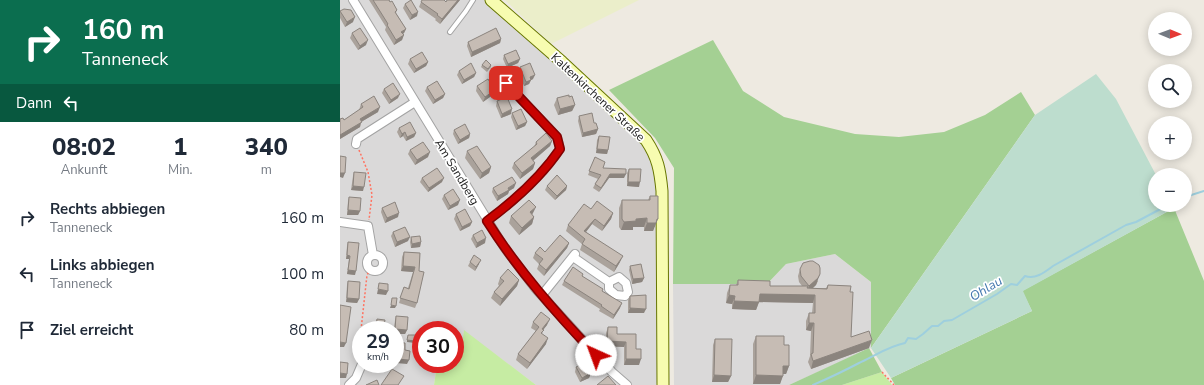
<!DOCTYPE html>
<html lang="de">
<head>
<meta charset="utf-8">
<style>
	:root { --surface:#fff; --page:#f2f2f3; --text:#1f2937; --muted:#747a83 }
	body { margin:0; font-family:"Nunito Sans",sans-serif; background:var(--page); color:var(--text); height:100vh; display:flex; flex-direction:column; font-size:15px; white-space:nowrap }
	* { box-sizing:border-box; margin:0 }
	p { font-size:13px; color:var(--muted) }
	.icon { flex:none; width:22px; height:22px; fill:none; stroke:currentColor; stroke-width:2; stroke-linecap:round; stroke-linejoin:round }
	.map { position:relative; flex:1; overflow:hidden }
	.panel { display:flex; flex-direction:column; background:var(--surface); width:340px }
	.panel>* { flex:none }
	.top-card { background:#0b6e4f; color:#fff; overflow:hidden }
	.needle { width:26px; rotate:91deg }
	.controls { position:absolute; left:808px; top:12px; display:grid; gap:8px }
	.controls a { display:grid; place-items:center; width:44px; height:44px; border-radius:50%; background:var(--surface); box-shadow:0 2px 10px #0003; font-size:20px }
	.speed { position:absolute; left:12px; top:321px; display:flex; gap:8px; font-size:20px; font-weight:700; text-align:center }
	.speed>* { display:grid; place-content:center; width:52px; height:52px; border-radius:50%; background:var(--surface); box-shadow:0 2px 10px #0003; line-height:1 }
	.speed small { font-size:10px; font-weight:400 }
	.speed .limit { border:6px solid #d22; background:#fff; color:#111 }
	.pin { position:absolute; display:grid; place-items:center; width:34px; height:34px; color:#fff; margin:-17px; border-radius:8px; box-shadow:0 2px 6px #0006 }
	.me { position:absolute; width:44px; margin:-22px; rotate:317deg; stroke-linejoin:round; filter:drop-shadow(0 0 3px #0008) }
	.turn { display:flex; align-items:center; gap:14px; height:84px; padding:0 16px; font-size:18px }
	.turn .icon { width:52px; height:52px; stroke-width:2.5 }
	.turn b { display:block; font-size:28px; line-height:34px }
	.then { display:flex; align-items:center; height:38px; padding:0 16px; background:#0003; gap:8px; font-size:15px }
	.eta { display:flex; justify-content:space-evenly; align-items:center; height:68px; text-align:center }
	.eta b { font-size:24px; font-weight:800; line-height:28px }
	ul { padding:0; list-style:none }
	li { display:flex; align-items:center; gap:12px; height:56px; padding:0 16px }
	li div { flex:1 }
	li b { display:block; font-size:15px }
	li em { font-style:normal }
	main { display:flex; flex:1; min-height:0 }
	.map>svg:first-child { display:block }
	.residential { fill:#dad9d9; fill-rule:evenodd }
	.farmland { fill:#ebeeca }
	.grass { fill:#c6eca3 }
	.forest { fill:#a4d093 }
	.wetland { fill:#bdddce }
	.lines { fill:none; stroke-linecap:round; stroke-linejoin:round }
	.stream { stroke:#9ecfde; stroke-width:2 }
	.service-casing { stroke:#a3a3a3; stroke-width:6 }
	.minor-casing { stroke:#a3a3a3; stroke-width:10 }
	.secondary-casing { stroke:#677600; stroke-width:13 }
	.path { stroke:#ff7361; stroke-width:1.5; stroke-dasharray:2 2; stroke-linecap:butt }
	.service { stroke:#fff; stroke-width:4 }
	.minor { stroke:#fff; stroke-width:8 }
	.secondary { stroke:#f7fcb0; stroke-width:11 }
	.wall { fill:#aaa29b }
	.shaded-wall { fill:#8b847e }
	.building { fill:#c6bcb4; stroke:#8b847e }
	.route-casing { stroke:#820100; stroke-width:10 }
	.route { stroke:#c80200; stroke-width:7 }
	.labels { text-anchor:middle; dominant-baseline:central; stroke-width:3.5; stroke-linejoin:round; paint-order:stroke }
	.street-label { font-size:12px; fill:#1c1c1c; stroke:#fff }
	.water-label { font-size:13px; font-style:italic; fill:#4478af; stroke:#fff }
</style>
</head>
<body>
<main>
<section class="panel">
<div class="top-card">
<div class="turn"><svg class="icon" aria-label="right" viewBox="0 0 24 24"><path d="M7 20v-9h11M14 6l5 5-5 5"/></svg><div><b>160 m</b>Tanneneck</div></div>
<div class="then">Dann<svg class="icon" aria-label="left" viewBox="0 0 24 24"><path d="M17 20v-9H6M10 6l-5 5 5 5"/></svg></div>
</div>
<div class="eta">
<div><b>08:02</b><p>Ankunft</p></div>
<div><b>1</b><p>Min.</p></div>
<div><b>340</b><p>m</p></div>
</div>
<ul>
<li><svg class="icon" aria-label="right" viewBox="0 0 24 24"><path d="M7 20v-9h11M14 6l5 5-5 5"/></svg><div><b>Rechts abbiegen</b><p>Tanneneck</p></div><em>160 m</em></li>
<li><svg class="icon" aria-label="left" viewBox="0 0 24 24"><path d="M17 20v-9H6M10 6l-5 5 5 5"/></svg><div><b>Links abbiegen</b><p>Tanneneck</p></div><em>100 m</em></li>
<li><svg class="icon" aria-label="arrive" viewBox="0 0 24 24"><path d="M6 21V4h12l-3 4 3 4H6"/></svg><div><b>Ziel erreicht</b></div><em>80 m</em></li>
</ul>
</section>
<div class="map">
<svg width="864" height="385" viewBox="0 0 864 385">
	<rect width="100%" height="100%" fill="#eeeae1"/>
	<path class="residential" d="M0 0H146L305 145 315 164 319 189 317 382 316 385H196L124 331 122 344H115V330H81V364H97L94 385H0ZM21 330H55V364H21Z
		M495 254 531 282V348L449 385H334L333 284H427L446 264Z"/>
	<path class="farmland" d="M165 0H299L211 44Z"/>
	<path class="grass" d="M124 330 196 385H94L97 364H115V344H122Z
		M542 372 552 385H502Z"/>
	<path class="forest" d="M373 40 403 91 444 117 515 134 559 137 604 132 645 115 681 92 695 115 531 348V282L495 254 446 264 427 284H333L334 168 315 138 269 90Z
		M834 208 864 281V385H555L551 378 692 311 682 291Z
		M529 348 542 372 502 385H449Z"/>
	<path class="wetland" d="M756 74 776 99 816 175H815V205H832L834 208 683 291 692 311 551 378 531 348 695 115Z"/>
	<g class="lines">
		<path class="stream" d="M845 197 864 191
			M473 385C489 378 504 371 519 363 534 356 549 346 565 343L568 338 576 339 583 334 592 326H598L604 321 612 320 657 294 671 284 677 285 685 276C695 280 705 272 713 266L786 225 796 222 828 205"/>
		<g class="service-casing">
			<path id="service" d="M110 32 126 11 133 0"/>
		</g>
		<g class="minor-casing">
			<path id="minor" d="M13 0 164 247 195 288 272 372 287 385
				M16 144 17 139 75 102
				M147 221C174 201 201 177 220 149L217 137 166 83 154 77
				M0 222 28 226 33 255
				M27 263a8 8 0 1 1 16 0a8 8 0 1 1-16 0Z
				M233 257 269 282V289L276 295 285 296 288 292 286 283 279 277 269 282
				M202 295 235 254
				M9 385 16 378 22 364"/>
		</g>
		<g class="secondary-casing">
			<path id="secondary" d="M151 0 222 62 306 140C318 158 320 170 322 191L323 385"/>
		</g>
		<path class="path" d="M19 150 28 172 32 195 29 220
			M21 330 27 275 30 270
			M21 332 20 344 21 345
			M542 372 554 385"/>
		<use href="#service" class="service"/>
		<use href="#minor" class="minor"/>
		<use href="#secondary" class="secondary"/>
	</g>
	<path class="wall" d="M29 0H49L57 10 56 13 66 29 64 33 63 34 62 40 54 45 45 30 46 27Z
		M120 0 100 24 95 20 96 19 79 7 81 2H106Z
		M65 4 77 16 70 20 63 8Z
		M0 11 13 22 5 27 0 18Z
		M12 33 26 45 18 50 10 38Z
		M161 39 160 43 131 57 127 46 128 42Z
		M164 55 180 59 178 63 167 68 163 59Z
		M70 59 88 62 86 66 74 73 68 64Z
		M142 65H151V67L147 72 141 67Z
		M180 67 193 79 191 80 189 84 184 86 178 72Z
		M119 71 136 73 134 77 122 84 117 75Z
		M137 86 155 90 154 94 143 102 136 91Z
		M87 87 105 94 103 98 93 104 85 91Z
		M44 89 58 98 49 104 42 93Z
		M229 97 235 105 232 111 218 115 214 105 217 98Z
		M157 101 171 114 161 118 156 106Z
		M21 104 38 112 21 122 20 127 0 139V119L4 120 19 110Z
		M172 113 187 122 185 126 176 130 171 117Z
		M239 116 254 123 258 129 256 134 242 137 238 121Z
		M59 128 76 133 74 137 66 141 63 136 60 138 57 132Z
		M114 130 130 134 129 138 118 144 113 134Z
		M259 136 268 150 267 154 256 153 257 140Z
		M212 141 210 146 193 161 195 163 193 169 180 179 172 168 174 163 194 147 196 142Z
		M70 150 88 157 75 165 68 154Z
		M127 151 151 167 149 173 140 179 125 158Z
		M255 157 263 168 284 178H269L259 192 253 188 255 184 258 179 248 175Z
		M289 169 299 187 287 186V173Z
		M14 172 23 191 11 190 13 176Z
		M82 178 102 182 88 192 80 182Z
		M207 186H227L226 190 215 200 205 190Z
		M153 188H174L169 191 168 194 157 201 152 192Z
		M104 195 118 205 108 210 102 199Z
		M310 196 315 227H314L313 231H304V227H293V230H281L279 227V208L282 200H308Z
		M9 197 20 211 18 215H7L8 201Z
		M42 208 58 217 45 223 41 212Z
		M251 209 273 213 271 219 262 231 252 224 246 232 280 262 274 272 240 250 242 244 226 231 228 225Z
		M193 213 192 215 194 217 192 224 179 235 169 223 171 216Z
		M116 214 132 222 130 226 120 231 114 219Z
		M53 232 68 241 55 247 51 236Z
		M133 235 145 243 136 248 131 239Z
		M71 237 81 242 80 247 71 248 70 242Z
		M8 242 15 275 7 274 9 259H6L7 246Z
		M229 243 227 248 204 276 197 269 199 264 193 258 195 253 205 252Z
		M64 252 80 253 77 303 75 308 59 303 64 287 68 288 73 272 61 271 62 257Z
		M130 262 139 264 135 271 128 266Z
		M290 266 304 278 302 282 292 284 289 270Z
		M460 269 478 281 476 285 473 288H486L488 285 510 292 511 337 529 348 471 369 468 362 470 356 471 331 466 330V321L469 313H472L473 303 419 302 416 310 392 309V304L386 303 387 293 390 285H396L398 280 430 286H462L459 282 458 276Z
		M243 274 242 276 262 291 280 308 273 319 259 311 260 309 222 285 224 281Z
		M160 278 179 280 177 286 160 306 151 298 154 292 159 286 158 284Z
		M8 281 19 299 17 303 6 302 7 285Z
		M290 296 304 313H288V300Z
		M56 316 67 330 65 334H55V330H54L55 320Z
		M37 319 43 330H35V323Z
		M193 322 207 325 203 330 202 334 206 344 187 369 176 360 178 354 196 331 191 328Z
		M268 327 296 349 299 365H284V347L265 346 266 333Z
		M416 336 444 345 449 366 446 374H443L440 384H413V344Z
		M375 339 391 376 388 382H372L373 345Z
		M236 367 251 373 249 378 240 382 235 372Z"/>
	<path class="shaded-wall" d="M118 0H120L100 24 102 19Z
		M78 12 77 16 70 20 72 15Z
		M15 17 13 22 5 27 7 22Z
		M66 29 64 33 60 36 61 32Z
		M64 35 62 40 54 45 56 40Z
		M161 39 160 43 131 57 132 52Z
		M28 40 26 45 18 50 20 46Z
		M180 59 178 63 167 68 168 64Z
		M88 62 86 66 74 73 76 69Z
		M136 73 134 77 122 84 124 80Z
		M195 75 193 79 191 80 189 84 184 86 186 82 190 77Z
		M155 90 154 94 143 102 145 97Z
		M60 94 58 98 49 104 51 100Z
		M105 94 103 98 93 104 95 100Z
		M235 105 232 111 218 115 220 109Z
		M40 107 38 112 21 122 20 127 0 139V135L20 119Z
		M172 109 171 114 161 118 162 114Z
		M187 122 185 126 176 130 178 126Z
		M258 129 256 134 242 137 243 133Z
		M65 132 63 136 60 138 62 134Z
		M76 133 74 137 66 141 67 137Z
		M130 134 129 138 118 144 120 140Z
		M212 141 210 146 189 164 191 158Z
		M257 149 268 150 267 154 256 153Z
		M90 152 88 157 75 165 77 160Z
		M195 163 193 169 180 179 182 173Z
		M151 167 149 173 140 179 142 173Z
		M0 173H5L3 178 0 177Z
		M270 174H286L284 178H269L259 192 261 188Z
		M104 178 102 182 88 192 89 188Z
		M288 182H300L299 187 287 186Z
		M176 183 174 188 169 191 168 194 157 201 158 196 168 188Z
		M13 186 24 187 23 191 11 190Z
		M227 186 226 190 215 200 217 196Z
		M120 200 118 205 108 210 110 206Z
		M196 207 193 213 187 219 190 212Z
		M8 210 20 211 18 215H7Z
		M59 213 58 217 45 223 47 218Z
		M273 213 271 219 262 231 264 226Z
		M194 217 192 224 179 235 182 228Z
		M307 218 304 227H293V230H281L284 222 296 219Z
		M255 219 252 224 242 237 244 231Z
		M317 219H318L313 231H304L307 223Z
		M132 222 130 226 120 231 122 227Z
		M70 237 68 241 55 247 57 242Z
		M146 238 145 243 136 248 137 243Z
		M81 242 80 247 71 248 72 244Z
		M229 243 227 248 204 276 206 270Z
		M7 255 10 256 9 259H6Z
		M283 256 280 262 274 272 276 266Z
		M141 260 139 264 135 271 136 267Z
		M63 266 75 267 73 272 61 271Z
		M8 270 16 271 15 275 7 274Z
		M480 274 476 285 467 293 469 286Z
		M304 278 302 282 292 284 293 279Z
		M179 280 177 286 160 306 162 299Z
		M468 286 465 294 475 295 473 303 417 302 420 294 467 288Z
		M38 289 48 291 46 295 37 294Z
		M389 295 395 296 392 304 386 303Z
		M7 298 19 299 17 303 6 302Z
		M394 301 419 302 416 310 392 309Z
		M282 303 280 308 273 319 274 315Z
		M51 305 56 306 55 308H50Z
		M290 308 306 309 304 313H288Z
		M210 319 207 325 203 330 201 336 199 339 202 329Z
		M469 323H474L471 331 466 330Z
		M55 329 67 330 65 334H55Z
		M208 338 206 344 187 369 190 363Z
		M67 340 75 341V343L67 342Z
		M532 340 529 348 471 369 473 361Z
		M267 341 286 342 284 347 265 346Z
		M0 342 6 343 4 347H0Z
		M57 359 69 360 67 364 56 363 55 364V362Z
		M286 359H301L299 365H284Z
		M443 366H449L446 374H440Z
		M0 373 7 374 6 378H0Z
		M251 373 249 378 240 382 242 378Z
		M374 375 391 376 388 382H372Z
		M416 375 443 376 440 384H413Z"/>
	<path class="building" d="M33 0H49L50 2 52 1 57 10 55 12 66 29 61 32 64 35 56 40 47 25 48 24Z
		M71 0 78 12 72 15 65 4Z
		M82 0H104L106 2 107 0H118L102 19 97 15 98 14 81 2Z
		M4 9 11 10 15 17 7 22 0 11Z
		M20 28 28 40 20 46 12 33Z
		M156 28 161 39 132 52 128 42Z
		M176 50 180 59 168 64 164 55Z
		M82 52 88 62 76 69 70 59Z
		M146 60 151 65 148 69 142 65Z
		M131 63 136 73 124 80 119 71Z
		M190 63 195 75 190 77 191 80 186 82 180 67Z
		M148 79 155 90 145 97 137 86Z
		M97 81 105 94 95 100 87 87Z
		M53 83 60 94 51 100 44 89Z
		M229 95V97L232 96 235 105 220 109 217 98Z
		M34 96 40 107 20 119 22 122 0 135V119L3 118 4 120 23 107 21 104Z
		M167 97 172 109 162 114 157 101Z
		M181 109 187 122 178 126 172 113Z
		M252 113 254 123H256L258 129 243 133 239 116Z
		M70 122 76 133 67 137 65 132 62 134 59 128Z
		M125 124 130 134 120 140 114 130Z
		M206 133 212 141 191 158 195 163 182 173 174 163 197 144 196 142Z
		M259 136 270 137 268 150 257 149Z
		M83 142 90 152 77 160 70 150Z
		M137 146 151 167 142 173 127 151Z
		M0 156 6 157 5 173H0Z
		M255 157 265 162 263 168 286 169V174H270L261 188 255 184 261 175 249 171Z
		M97 168 104 178 89 188 82 178Z
		M289 169H301L300 182H288Z
		M14 172 26 173 24 187 13 186Z
		M217 175 227 186 217 196 207 186Z
		M172 177 176 183 168 188 169 190 158 196 153 188Z
		M113 189 120 200 110 206 104 195Z
		M310 196H318V219H317L316 223H307V218L296 219V221L284 222 282 219V200H310Z
		M9 197 21 198 20 211 8 210Z
		M189 200 196 207 190 212 194 217 182 228 171 216Z
		M257 201 273 213 264 226 255 219 244 231 283 256 276 266 242 244 245 239 228 225 244 204 251 209Z
		M55 202 59 213 47 218 42 208Z
		M125 209 132 222 122 227 116 214Z
		M65 227 70 237 57 242 53 232Z
		M142 230 146 238 137 243 133 235Z
		M220 235 229 243 206 270 199 264 203 259 195 253 200 247 205 252Z
		M80 236 81 242 72 244 71 237Z
		M8 242 19 243 16 271 8 270 10 256 7 255Z
		M64 252 80 253 79 271 84 272 77 303 60 298 64 287 69 289 75 267 63 266Z
		M134 255 141 260 136 267 130 262Z
		M470 261H473L479 265 480 268V274L478 278 469 286 461 276 460 269 463 263Z
		M301 264 304 278 293 279 290 266Z
		M233 267 243 274 242 276 263 289 262 291 282 303 274 315 261 306 262 305 224 281Z
		M168 269 179 280 162 299 154 292 164 281 160 278Z
		M398 280 430 281V286H468L467 288 487 289 488 285 511 286 510 292H513L511 337 529 331 532 340 473 361 471 354 473 353 474 323H469V313H475V295L420 294 419 302 394 301 395 296 389 295 390 285H398Z
		M8 281 20 282 19 299 7 298Z
		M39 283 48 284V291L38 289Z
		M306 295V309L290 308V296Z
		M52 298H57L56 306 51 305Z
		M0 305 11 307 6 343 0 342Z
		M201 312 210 319 202 329 204 330 201 333 208 338 190 363 178 354 199 327 193 322Z
		M56 316 68 317 67 330 55 329Z
		M37 319 45 320 43 330H36Z
		M268 327H277V334H296V349H301V359H286V342L267 341Z
		M68 335H76L75 341 67 340Z
		M416 336H444V345H449V366H443V376L416 375Z
		M375 339H392L391 376 374 375Z
		M55 342 65 343V350L70 351 69 360 57 359 55 362Z
		M0 362 8 363 7 374 0 373Z
		M245 363 251 373 242 378 236 367Z
		M52 369 64 376 58 385H41Z
		M268 376 276 385H257Z
		M37 380 39 385H26Z"/>
	<g class="lines">
		<g class="route-casing">
			<path id="route" d="M166 83 217 137 220 149C201 177 174 201 147 221 178 270 216 313 256 355"/>
		</g>
		<use href="#route" class="route"/>
	</g>
	<g class="labels">
		<g class="street-label">
			<text transform="translate(258 97) rotate(43)">Kaltenkirchener Straße</text>
			<text transform="translate(117 172) rotate(59)">Am Sandberg</text>
		</g>
		<g class="water-label">
			<text transform="translate(646 289) rotate(-31)">Ohlau</text>
		</g>
	</g>
</svg>
<div class="controls">
<a><svg class="needle" viewBox="-14 -14 28 28"><path d="M0-13l5 13h-10z" fill="#e53935"/><path d="M0 13l5-13h-10z" fill="#747a83"/></svg></a>
<a><svg class="icon" aria-label="search" viewBox="0 0 24 24"><circle cx="10" cy="10" r="6"/><path d="M15 15l6 6"/></svg></a>
<a>+</a>
<a>−</a>
</div>
<div class="speed"><div>29<small>km/h</small></div><div class="limit">30</div></div>
<div class="pin" style="left:166px;top:83px;background:#d93025"><svg class="icon" aria-label="arrive" viewBox="0 0 24 24"><path d="M6 21V4h12l-3 4 3 4H6"/></svg></div>
<svg class="me" style="left:256px;top:355px" viewBox="-20 -20 40 40"><circle r="19" fill="#fff"/><path d="M0-13L10 11 0 6-10 11z" fill="#c80200"/></svg>
</div>
</main>
</body>
</html>
